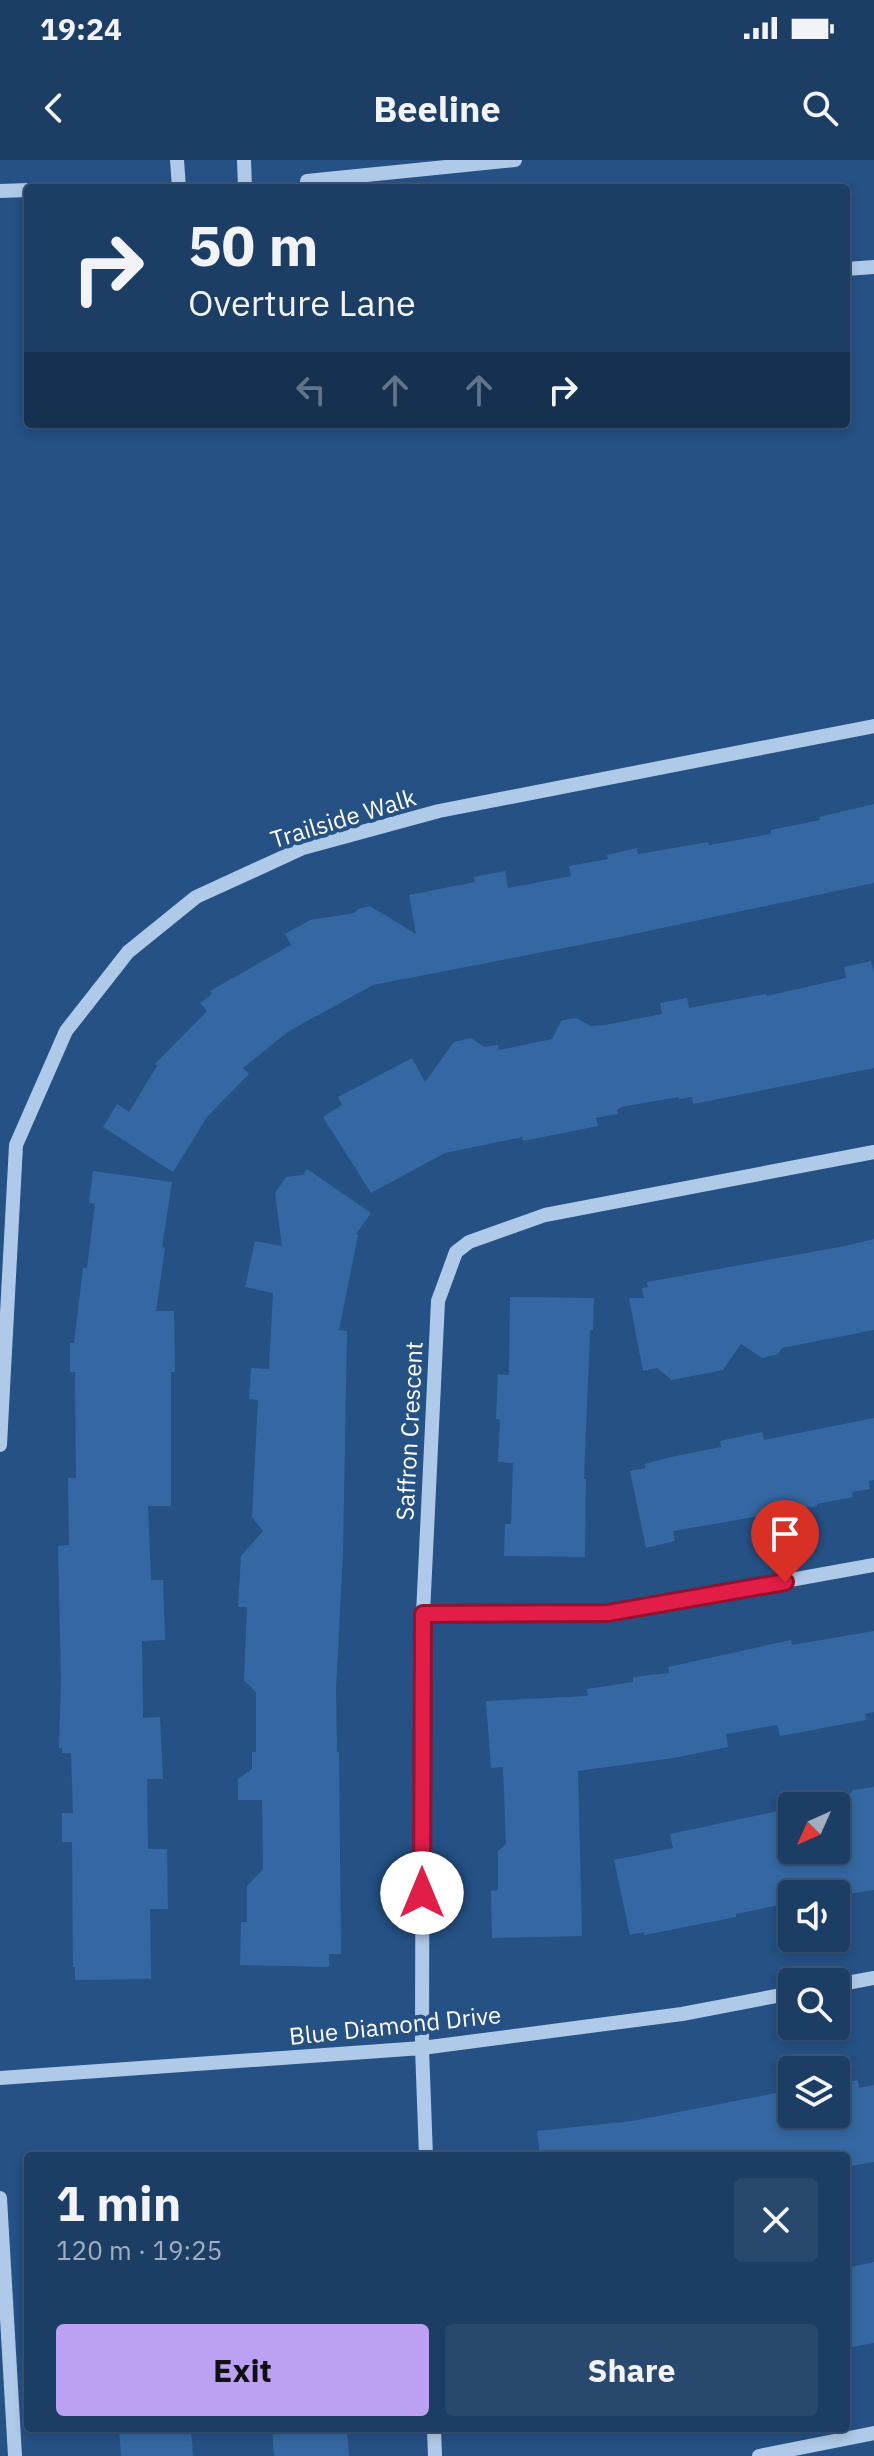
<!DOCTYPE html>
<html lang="en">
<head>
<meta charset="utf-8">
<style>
	:root { --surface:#1c3d64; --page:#29486d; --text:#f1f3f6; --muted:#a0aebf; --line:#3a5678; --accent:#bca0f2 }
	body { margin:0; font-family:"IBM Plex Sans",sans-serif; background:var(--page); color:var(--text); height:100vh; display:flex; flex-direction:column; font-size:30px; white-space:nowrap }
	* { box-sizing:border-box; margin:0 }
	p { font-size:26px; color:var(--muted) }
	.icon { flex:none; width:44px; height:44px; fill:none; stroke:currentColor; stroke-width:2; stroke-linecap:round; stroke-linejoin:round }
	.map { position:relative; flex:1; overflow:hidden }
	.side { position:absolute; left:24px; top:1992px; width:826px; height:280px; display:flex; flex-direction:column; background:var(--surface); border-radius:8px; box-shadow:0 4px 12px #0003,0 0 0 2px var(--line) }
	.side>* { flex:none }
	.top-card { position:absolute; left:24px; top:24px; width:826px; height:244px; border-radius:8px; box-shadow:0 4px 12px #0003,0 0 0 2px var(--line); background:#1c3d64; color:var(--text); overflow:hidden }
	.needle { width:52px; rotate:225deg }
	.controls { position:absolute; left:778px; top:1632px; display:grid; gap:16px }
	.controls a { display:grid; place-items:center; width:72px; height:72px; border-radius:8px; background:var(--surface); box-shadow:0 4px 12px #0003,0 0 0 2px var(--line); font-size:40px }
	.pin { position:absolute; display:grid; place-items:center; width:68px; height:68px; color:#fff; margin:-82px -34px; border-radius:50% 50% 50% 0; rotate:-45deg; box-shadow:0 0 8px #0007 }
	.pin .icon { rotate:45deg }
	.me { position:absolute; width:88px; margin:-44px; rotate:0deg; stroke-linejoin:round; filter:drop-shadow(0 0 6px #0008) }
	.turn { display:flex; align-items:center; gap:28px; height:168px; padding:0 32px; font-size:36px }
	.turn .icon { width:104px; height:104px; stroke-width:2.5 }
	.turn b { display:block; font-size:56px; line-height:68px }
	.lanes { display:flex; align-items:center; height:76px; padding:0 32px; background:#0003; justify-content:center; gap:40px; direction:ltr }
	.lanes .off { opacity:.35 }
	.round { display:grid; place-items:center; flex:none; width:84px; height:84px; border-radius:8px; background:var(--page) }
	.head { display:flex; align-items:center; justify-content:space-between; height:136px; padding:0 32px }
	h1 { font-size:48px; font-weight:700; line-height:60px }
	.primary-button { display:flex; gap:16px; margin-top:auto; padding:16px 32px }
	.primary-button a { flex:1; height:92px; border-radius:8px; background:var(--accent); color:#111; font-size:32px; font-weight:700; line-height:92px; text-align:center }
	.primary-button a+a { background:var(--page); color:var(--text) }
	.status { display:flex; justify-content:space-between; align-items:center; height:56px; padding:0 40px; background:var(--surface); direction:ltr }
	.status svg { height:22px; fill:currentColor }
	header { display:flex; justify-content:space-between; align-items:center; height:104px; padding:0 32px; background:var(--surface); font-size:36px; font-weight:700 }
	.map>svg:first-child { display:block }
	.building { fill:#3568a2 }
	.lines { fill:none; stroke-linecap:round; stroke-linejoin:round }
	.minor { stroke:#afcae8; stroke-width:14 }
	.route-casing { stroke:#92132f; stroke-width:20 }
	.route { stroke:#e11d48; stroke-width:14 }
	.labels { text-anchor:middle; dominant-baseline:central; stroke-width:8; stroke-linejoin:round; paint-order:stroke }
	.street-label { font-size:24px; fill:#fff; stroke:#255185 }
</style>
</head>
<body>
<div class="status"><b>19:24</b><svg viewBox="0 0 49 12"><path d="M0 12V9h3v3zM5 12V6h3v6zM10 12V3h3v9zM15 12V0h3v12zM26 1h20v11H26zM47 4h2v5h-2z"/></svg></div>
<header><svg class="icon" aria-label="back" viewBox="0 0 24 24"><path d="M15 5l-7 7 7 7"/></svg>Beeline<svg class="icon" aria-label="search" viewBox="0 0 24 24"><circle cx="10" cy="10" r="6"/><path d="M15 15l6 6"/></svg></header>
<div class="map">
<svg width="874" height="2296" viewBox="0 0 874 2296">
	<rect width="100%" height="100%" fill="#255185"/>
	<path class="building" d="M874 644V723L615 778 373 825 289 871 243 908 249 914 207 957 173 1012 103 967 117 944 129 952 157 906 155 904 207 851 200 843 212 834 210 831 291 785 285 774 310 760 355 753 358 749 370 746 416 774 409 735 475 722 474 717 505 711 508 728 571 716 569 706 608 699 607 695 637 688 638 694 708 682 709 685 771 674V670L820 660 819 657Z
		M871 801 874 813V908L693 944 692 937 679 939V937L621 947 617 950 618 954 596 958 598 966 523 981 522 977 445 993 371 1033 323 957 342 945 338 937 412 898 425 922 454 882 471 878 484 887 498 885 499 890 552 879 561 861 576 858 591 866 605 865 662 854 660 843 687 838 689 848 766 834 767 836 846 818 844 807Z
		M307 1009 371 1053 356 1074 358 1075 339 1170 347 1171 343 1392 336 1529 337 1592H339L341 1794H329V1807L240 1805 241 1762H247V1726L263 1709 262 1640H238V1619L252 1609V1592H256V1532L244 1520 247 1447H238L241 1396 263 1371 252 1357 258 1240 249 1239 251 1208 269 1209 273 1133 245 1127 255 1081 282 1086 275 1033 286 1017 303 1015Z
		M93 1011 172 1022 162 1087 165 1088 156 1151H174L175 1212H171V1346H148L151 1420H163L165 1480 142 1481 143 1558 160 1557 163 1619H147L148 1689H167L168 1749H150L151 1819 75 1820V1807H73L72 1682H62V1653H73L71 1593H62V1588H59L61 1519 58 1386 69 1385 68 1318H76L75 1212H70V1183H74L83 1108H87L95 1044 89 1043Z
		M874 1079V1170L782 1188 778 1194 762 1198 741 1184 723 1210 672 1220 657 1208 643 1211 629 1138H644L642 1128 648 1127 647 1122 845 1086Z
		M510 1137 594 1138 593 1170H590L584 1319H586L585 1397 504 1396 505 1364H511L513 1303 498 1302 500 1260 496 1259 498 1214 509 1215Z
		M874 1258V1320L869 1321 870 1329 852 1332 853 1337 817 1344V1346L673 1371 675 1381 646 1388 630 1311 646 1308 645 1304 671 1297 721 1287 720 1281 762 1272 764 1280Z
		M874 1471V1552L865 1554 866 1560 780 1576 777 1565 726 1574 728 1587 673 1598 578 1611 582 1776 492 1778 491 1731 498 1730V1691L506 1684 503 1607 491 1608 486 1541 588 1536 587 1529 633 1522V1517L669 1513 668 1507 791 1480 792 1485Z
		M874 1627V1730L849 1734H787L789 1743 736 1754V1757L644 1775V1772L630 1775 614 1700 673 1688 670 1674 792 1648V1690H836V1646H802L846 1639 853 1630Z
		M858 1920 859 1928 874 1925V2002L846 2007V1996H540L537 1971 632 1961 792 1930V1954H836V1924Z
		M874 2102V2183L846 2188V2108Z
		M119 2268H191L193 2296H121Z
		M272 2268H347L349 2296H274Z"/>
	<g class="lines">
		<path class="minor" d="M177 0 179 28
			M244 0 245 28
			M307 28V21L515 0
			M0 31 28 30
			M846 109 874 107
			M0 1285 16 985 66 871 128 792 196 737 303 688 439 651 874 566
			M423 1454 608 1453 874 1405
			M836 1825 874 1818
			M0 1918 422 1888 682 1854 792 1833
			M426 1996 422 1888 423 1454 438 1141 456 1092 469 1082 545 1055 874 992
			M0 2038 15 2296
			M434 2268 435 2296
			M759 2296 874 2273"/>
	</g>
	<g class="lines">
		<g class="route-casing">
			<path id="route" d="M422 1733 423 1454 608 1453 785 1422"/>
		</g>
		<use href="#route" class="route"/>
	</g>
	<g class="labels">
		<g class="street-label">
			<text transform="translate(343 658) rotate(-17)">Trailside Walk</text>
			<text transform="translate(409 1271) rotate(-87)">Saffron Crescent</text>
			<text transform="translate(395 1865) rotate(-6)">Blue Diamond Drive</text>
		</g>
	</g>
</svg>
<div class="controls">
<a><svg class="needle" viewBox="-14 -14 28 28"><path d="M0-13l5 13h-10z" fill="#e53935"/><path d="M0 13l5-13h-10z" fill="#a0aebf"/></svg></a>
<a><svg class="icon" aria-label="sound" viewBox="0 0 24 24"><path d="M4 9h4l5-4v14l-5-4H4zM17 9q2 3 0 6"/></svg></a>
<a><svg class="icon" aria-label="search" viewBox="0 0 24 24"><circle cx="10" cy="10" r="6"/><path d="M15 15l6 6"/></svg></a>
<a><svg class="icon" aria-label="layers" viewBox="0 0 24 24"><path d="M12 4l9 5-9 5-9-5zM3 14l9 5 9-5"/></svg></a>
</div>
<div class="pin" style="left:785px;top:1422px;background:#d93025"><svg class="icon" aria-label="arrive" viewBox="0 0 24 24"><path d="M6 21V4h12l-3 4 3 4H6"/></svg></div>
<svg class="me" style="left:422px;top:1733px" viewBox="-20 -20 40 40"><circle r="19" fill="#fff"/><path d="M0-13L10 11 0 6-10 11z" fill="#e11d48"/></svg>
<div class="top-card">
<div class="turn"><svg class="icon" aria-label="right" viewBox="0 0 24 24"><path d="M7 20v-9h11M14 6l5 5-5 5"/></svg><div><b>50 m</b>Overture Lane</div></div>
<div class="lanes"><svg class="icon off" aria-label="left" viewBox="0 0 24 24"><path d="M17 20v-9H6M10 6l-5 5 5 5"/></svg><svg class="icon off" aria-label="ahead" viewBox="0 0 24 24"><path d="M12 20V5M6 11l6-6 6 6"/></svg><svg class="icon off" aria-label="ahead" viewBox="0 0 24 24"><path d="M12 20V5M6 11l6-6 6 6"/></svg><svg class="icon" aria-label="right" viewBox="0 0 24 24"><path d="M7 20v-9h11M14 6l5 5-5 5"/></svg></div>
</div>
<section class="side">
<div class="head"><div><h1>1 min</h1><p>120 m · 19:25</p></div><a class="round"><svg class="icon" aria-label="close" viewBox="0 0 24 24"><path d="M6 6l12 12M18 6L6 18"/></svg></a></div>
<div class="primary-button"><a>Exit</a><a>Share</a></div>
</section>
</div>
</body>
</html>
